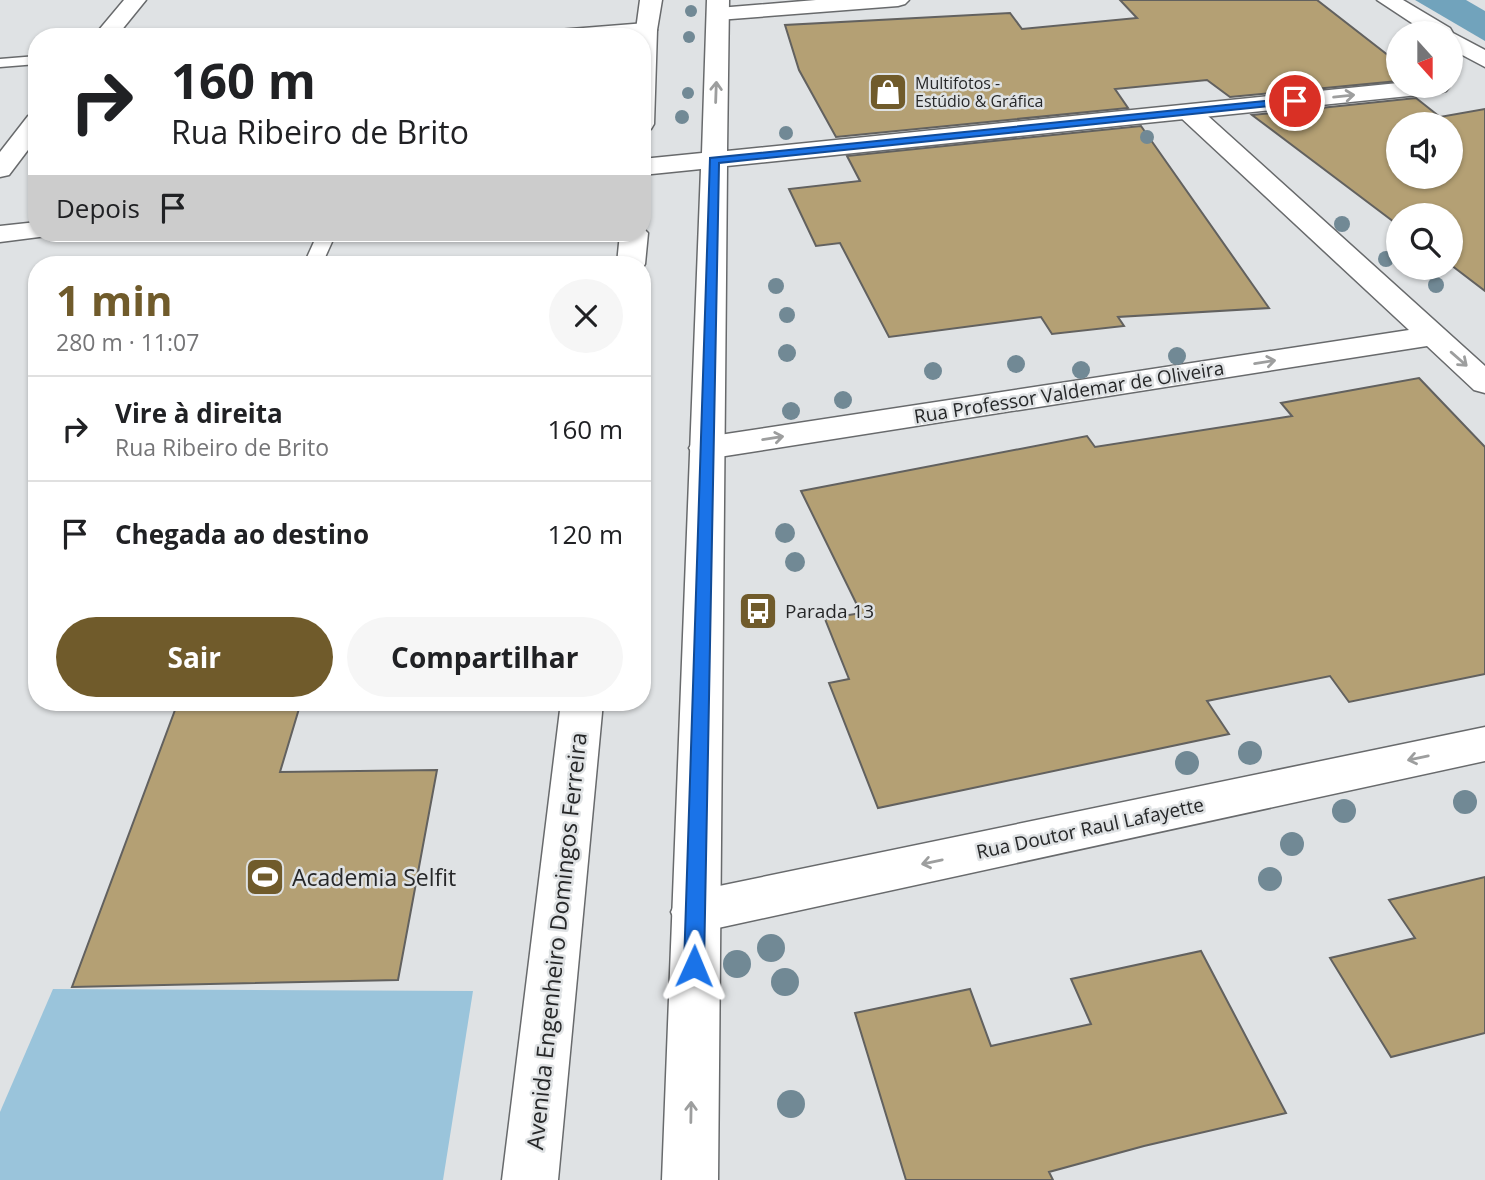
<!DOCTYPE html>
<html lang="pt">
<head>
<meta charset="utf-8">
<style>
	:root { --surface:#fff; --page:#f6f6f6; --text:#202124; --muted:#757577; --line:#e0e0e0; --accent:#705b2b }
	body { margin:0; font-family:"Open Sans",sans-serif; background:var(--page); color:var(--text); height:100vh; display:flex; flex-direction:column; font-size:26px; white-space:nowrap }
	* { box-sizing:border-box; margin:0 }
	p { font-size:23px; color:var(--muted) }
	.icon { flex:none; width:38px; height:38px; fill:none; stroke:currentColor; stroke-width:2; stroke-linecap:round; stroke-linejoin:round }
	.map { position:relative; flex:1; overflow:hidden }
	.sheet { position:absolute; left:28px; top:256px; width:623px; height:455px; display:flex; flex-direction:column; background:var(--surface); border-radius:28px; box-shadow:0 2px 5px #0004 }
	.sheet>* { flex:none }
	.guide { position:absolute; left:28px; top:28px; width:623px; height:214px; border-radius:28px; box-shadow:0 2px 5px #0004; background:#fff; color:var(--text); overflow:hidden }
	.needle { width:46px; rotate:159deg }
	.buttons { position:absolute; left:1386px; top:21px; display:grid; gap:14px }
	.buttons a { display:grid; place-items:center; width:77px; height:77px; border-radius:50%; background:var(--surface); box-shadow:0 2px 5px #0004; font-size:35px }
	.pin { position:absolute; display:grid; place-items:center; width:60px; height:60px; color:#fff; margin:-30px; border:4px solid #fff; border-radius:50%; box-shadow:0 2px 7px #0007 }
	.me { position:absolute; width:77px; margin:-38px; rotate:1deg; stroke-linejoin:round; filter:drop-shadow(0 0 5px #0008) }
	.turn { display:flex; align-items:center; gap:24px; height:147px; padding:0 28px; font-size:32px }
	.turn .icon { width:91px; height:91px; stroke-width:2.5 }
	.turn b { display:block; font-size:49px; line-height:60px }
	.then { display:flex; align-items:center; height:66px; padding:0 28px; background:#0003; gap:14px; font-size:26px }
	.round { display:grid; place-items:center; flex:none; width:74px; height:74px; border-radius:37px; background:var(--page) }
	.head { display:flex; align-items:center; justify-content:space-between; height:119px; padding:0 28px }
	h1 { font-size:42px; font-weight:700; line-height:52px; color:var(--accent) }
	.cta { display:flex; gap:14px; margin-top:auto; padding:14px 28px }
	.cta a { flex:1; height:80px; border-radius:42px; background:var(--accent); color:#fff; font-size:28px; font-weight:700; line-height:80px; text-align:center }
	.cta a+a { background:var(--page); color:var(--text) }
	ul { padding:0; list-style:none }
	li { display:flex; align-items:center; gap:21px; height:105px; padding:0 28px; border-top:2px solid var(--line) }
	li div { flex:1 }
	li b { display:block; font-size:26px }
	li em { font-style:normal }
	.map>svg:first-child { display:block }
	.green { fill:#9ac4db }
	.water { fill:#71a3bc }
	.building { fill:#b4a074; stroke:#62615f; stroke-width:2; fill-rule:evenodd }
	.lines { fill:none; stroke-linecap:round; stroke-linejoin:round }
	.service-casing { stroke:#686a6c; stroke-width:3 }
	.minor-casing { stroke:#686a6c; stroke-width:3 }
	.secondary-casing { stroke:#686a6c; stroke-width:3 }
	.primary-casing { stroke:#686a6c; stroke-width:3 }
	.service { fill:#fff; fill-rule:evenodd }
	.minor { fill:#fff; fill-rule:evenodd }
	.secondary { fill:#fff; fill-rule:evenodd }
	.primary { fill:#fff; fill-rule:evenodd }
	.tree { fill:#718995 }
	.oneway { stroke:#9d9e9e }
	.route { fill:#1a73e8; stroke:#114b97; stroke-width:2 }
	.labels { text-anchor:middle; dominant-baseline:central; stroke-width:5; stroke-linejoin:round; paint-order:stroke }
	.far-poi-label { font-size:16px; fill:#262728; stroke:#dfe2e4; text-anchor:start }
	.street-label { font-size:19px; fill:#262728; stroke:#dfe2e4 }
	.poi-label { font-size:19px; fill:#262728; stroke:#dfe2e4; text-anchor:start }
	.near-poi-label { font-size:23px; fill:#262728; stroke:#dfe2e4; text-anchor:start }
	.near-street-label { font-size:23px; fill:#262728; stroke:#dfe2e4 }
</style>
</head>
<body>
<div class="map">
<svg width="1485" height="1180" viewBox="0 0 1485 1180">
	<rect width="100%" height="100%" fill="#dfe2e4"/>
	<path class="green" d="M53 989 473 991 443 1180H0V1112Z"/>
	<path class="water" d="M1415 0H1466L1485 11V41Z"/>
	<path class="building" d="M1120 0H1317L1398 63V81L1230 97 1207 80 1115 89 1128 108 836 137 799 70 785 25 1010 13 1022 29 1137 18Z
		M1416 98 1440 117 1485 109V291L1451 265V215H1398V225L1252 115ZM1398 124H1451V177H1398Z
		M1141 126 1269 308 1118 317 1124 326 1052 334 1041 317 889 337 840 243 816 246 789 189 860 181 847 156Z
		M1419 378 1485 447V674L1349 702 1330 676 1207 701 1229 734 878 808 829 683 849 679 825 619 861 613 801 491 1087 436 1095 447 1292 416 1281 403Z
		M178 702H301L280 772 437 770 398 980 72 987Z
		M1485 877V1033L1391 1057 1330 958 1415 938 1389 900Z
		M1201 951 1286 1113 1144 1146 1049 1172 1053 1180H906L855 1013 970 989 991 1046 1091 1024 1071 979Z"/>
	<g class="lines">
		<g class="service-casing">
			<path id="service" d="M37 56V64L0 67V59Z
				M318 233H336L322 264H304Z"/>
		</g>
		<g class="minor-casing">
			<path id="minor" d="M816 0H909L905 4 898 6 718 20 710 19 707 14 710 9 718 8Z
				M646 23 654 25 657 30 654 35 547 37 550 32 558 30Z
				M1189 105 1198 107 1485 366V393L1474 390 1427 346 706 459 694 456 689 448 694 440 706 437 1409 330 1180 117 1177 112 1180 107Z
				M1485 727V761L695 933 678 927 671 912 678 897 695 891Z"/>
		</g>
		<g class="secondary-casing">
			<path id="secondary" d="M124 0H146L116 37H93Z
				M37 114V138L9 175 0 177V152L28 116Z"/>
		</g>
		<g class="primary-casing">
			<path id="primary" d="M640 0H662L657 30 654 124 651 129 642 131V37H635Z
				M707 0H729L727 151 1398 83V86H1450L1446 91 1438 93 727 166 718 1180H662L701 169 642 175V159L702 153Z
				M1377 0H1403L1450 28 1453 33 1485 50V67L1451 49V33H1427Z
				M37 222V233H49L47 236 0 242V226Z
				M642 227 648 233 645 264 642 269V264H617L620 233H642Z
				M561 702H603L558 1180H502Z"/>
		</g>
		<use href="#service" class="service"/>
		<use href="#minor" class="minor"/>
		<use href="#secondary" class="secondary"/>
		<use href="#primary" class="primary"/>
	</g>
	<g class="tree">
		<circle cx="691" cy="11" r="6"/>
		<circle cx="689" cy="37" r="6"/>
		<circle cx="688" cy="93" r="6"/>
		<circle cx="682" cy="117" r="7"/>
		<circle cx="786" cy="133" r="7"/>
		<circle cx="1147" cy="137" r="7"/>
		<circle cx="1342" cy="224" r="8"/>
		<circle cx="1386" cy="259" r="8"/>
		<circle cx="1436" cy="285" r="8"/>
		<circle cx="776" cy="286" r="8"/>
		<circle cx="787" cy="315" r="8"/>
		<circle cx="787" cy="353" r="9"/>
		<circle cx="1177" cy="356" r="9"/>
		<circle cx="1016" cy="364" r="9"/>
		<circle cx="1081" cy="370" r="9"/>
		<circle cx="933" cy="371" r="9"/>
		<circle cx="843" cy="400" r="9"/>
		<circle cx="791" cy="411" r="9"/>
		<circle cx="785" cy="533" r="10"/>
		<circle cx="795" cy="562" r="10"/>
		<circle cx="1250" cy="753" r="12"/>
		<circle cx="1187" cy="763" r="12"/>
		<circle cx="1465" cy="802" r="12"/>
		<circle cx="1344" cy="811" r="12"/>
		<circle cx="1292" cy="844" r="12"/>
		<circle cx="1270" cy="879" r="12"/>
		<circle cx="771" cy="948" r="14"/>
		<circle cx="737" cy="964" r="14"/>
		<circle cx="785" cy="982" r="14"/>
		<circle cx="791" cy="1104" r="14"/>
	</g>
	<defs><path id="oneway-shaft" d="M-6 0H5M1.5-3L5.5 0L1.5 3" fill="none" stroke-width="1.6" stroke-linecap="round" stroke-linejoin="round" transform="scale(1.75)"/></defs>
	<g class="oneway">
		<use href="#oneway-shaft" transform="translate(716 92) rotate(-88)"/>
		<use href="#oneway-shaft" transform="translate(1344 96) rotate(-6)"/>
		<use href="#oneway-shaft" transform="translate(1459 359) rotate(41)"/>
		<use href="#oneway-shaft" transform="translate(1265 362) rotate(-9)"/>
		<use href="#oneway-shaft" transform="translate(773 438) rotate(-9)"/>
		<use href="#oneway-shaft" transform="translate(1418 758) rotate(168)"/>
		<use href="#oneway-shaft" transform="translate(932 862) rotate(168)"/>
		<use href="#oneway-shaft" transform="translate(691 1112) rotate(-89)"/>
	</g>
	<path class="route" d="M1295 98 1300 101 1299 103 719 163 704 966 701 973 694 975 687 973 684 966 710 158Z"/>
	<defs>
		<g id="shop-square" transform="scale(2.0125)"><rect x="-9" y="-9" width="18" height="18" rx="4" fill="#705b2b" stroke="#dfe2e4"/><path d="M-5-2.5h2.3a2.7 3.5 0 0 1 5.4 0H5L5.5 6h-11ZM-1.5-2.5h3a1.5 2.3 0 0 0-3 0Z" fill="#fff"/></g>
		<g id="bus-square" transform="scale(2.0125)"><rect x="-9" y="-9" width="18" height="18" rx="4" fill="#705b2b" stroke="#dfe2e4"/><path d="M-5-6H5V4H4V6H2V4H-2V6H-4V4H-5ZM-3.5-4V0h7V-4ZM-3.5 1.2v1.5H-2V1.2ZM2 1.2v1.5H3.5V1.2Z" fill="#fff"/></g>
		<g id="stadium-square" transform="scale(2.0125)"><rect x="-9" y="-9" width="18" height="18" rx="4" fill="#705b2b" stroke="#dfe2e4"/><path d="M0-5a6.5 5 0 1 0 0 10a6.5 5 0 1 0 0-10ZM-3.5-1.8h7v3.6h-7Z" fill="#fff"/></g>
	</defs>
	<g fill-rule="evenodd">
		<use href="#shop-square" x="888" y="92"/>
		<use href="#bus-square" x="758" y="611"/>
		<use href="#stadium-square" x="265" y="877"/>
	</g>
	<g class="labels">
		<g class="far-poi-label">
			<text x="915" y="83">Multifotos -<tspan x="915" dy="18">Estúdio &amp; Gráfica</tspan></text>
		</g>
		<g class="street-label">
			<text transform="translate(1069 392) rotate(-9)">Rua Professor Valdemar de Oliveira</text>
			<text transform="translate(1090 828) rotate(-12)">Rua Doutor Raul Lafayette</text>
		</g>
		<g class="poi-label">
			<text x="785" y="611">Parada 13</text>
		</g>
		<g class="near-poi-label">
			<text x="292" y="877">Academia Selfit</text>
		</g>
		<g class="near-street-label">
			<text transform="translate(556 941) rotate(-84)">Avenida Engenheiro Domingos Ferreira</text>
		</g>
	</g>
</svg>
<div class="buttons">
<a><svg class="needle" viewBox="-14 -14 28 28"><path d="M0-13l5 13h-10z" fill="#e53935"/><path d="M0 13l5-13h-10z" fill="#757577"/></svg></a>
<a><svg class="icon" aria-label="sound" viewBox="0 0 24 24"><path d="M4 9h4l5-4v14l-5-4H4zM17 9q2 3 0 6"/></svg></a>
<a><svg class="icon" aria-label="search" viewBox="0 0 24 24"><circle cx="10" cy="10" r="6"/><path d="M15 15l6 6"/></svg></a>
</div>
<div class="pin" style="left:1295px;top:101px;background:#d93025"><svg class="icon" aria-label="arrive" viewBox="0 0 24 24"><path d="M6 21V4h12l-3 4 3 4H6"/></svg></div>
<svg class="me" style="left:694px;top:966px" viewBox="-20 -20 40 40"><path d="M0-17L14 15 0 8-14 15z" fill="#1a73e8" stroke="#fff" stroke-width="4"/></svg>
<div class="guide">
<div class="turn"><svg class="icon" aria-label="right" viewBox="0 0 24 24"><path d="M7 20v-9h11M14 6l5 5-5 5"/></svg><div><b>160 m</b>Rua Ribeiro de Brito</div></div>
<div class="then">Depois<svg class="icon" aria-label="arrive" viewBox="0 0 24 24"><path d="M6 21V4h12l-3 4 3 4H6"/></svg></div>
</div>
<section class="sheet">
<div class="head"><div><h1>1 min</h1><p>280 m · 11:07</p></div><a class="round"><svg class="icon" aria-label="close" viewBox="0 0 24 24"><path d="M6 6l12 12M18 6L6 18"/></svg></a></div>
<ul>
<li><svg class="icon" aria-label="right" viewBox="0 0 24 24"><path d="M7 20v-9h11M14 6l5 5-5 5"/></svg><div><b>Vire à direita</b><p>Rua Ribeiro de Brito</p></div><em>160 m</em></li>
<li><svg class="icon" aria-label="arrive" viewBox="0 0 24 24"><path d="M6 21V4h12l-3 4 3 4H6"/></svg><div><b>Chegada ao destino</b></div><em>120 m</em></li>
</ul>
<div class="cta"><a>Sair</a><a>Compartilhar</a></div>
</section>
</div>
</body>
</html>
